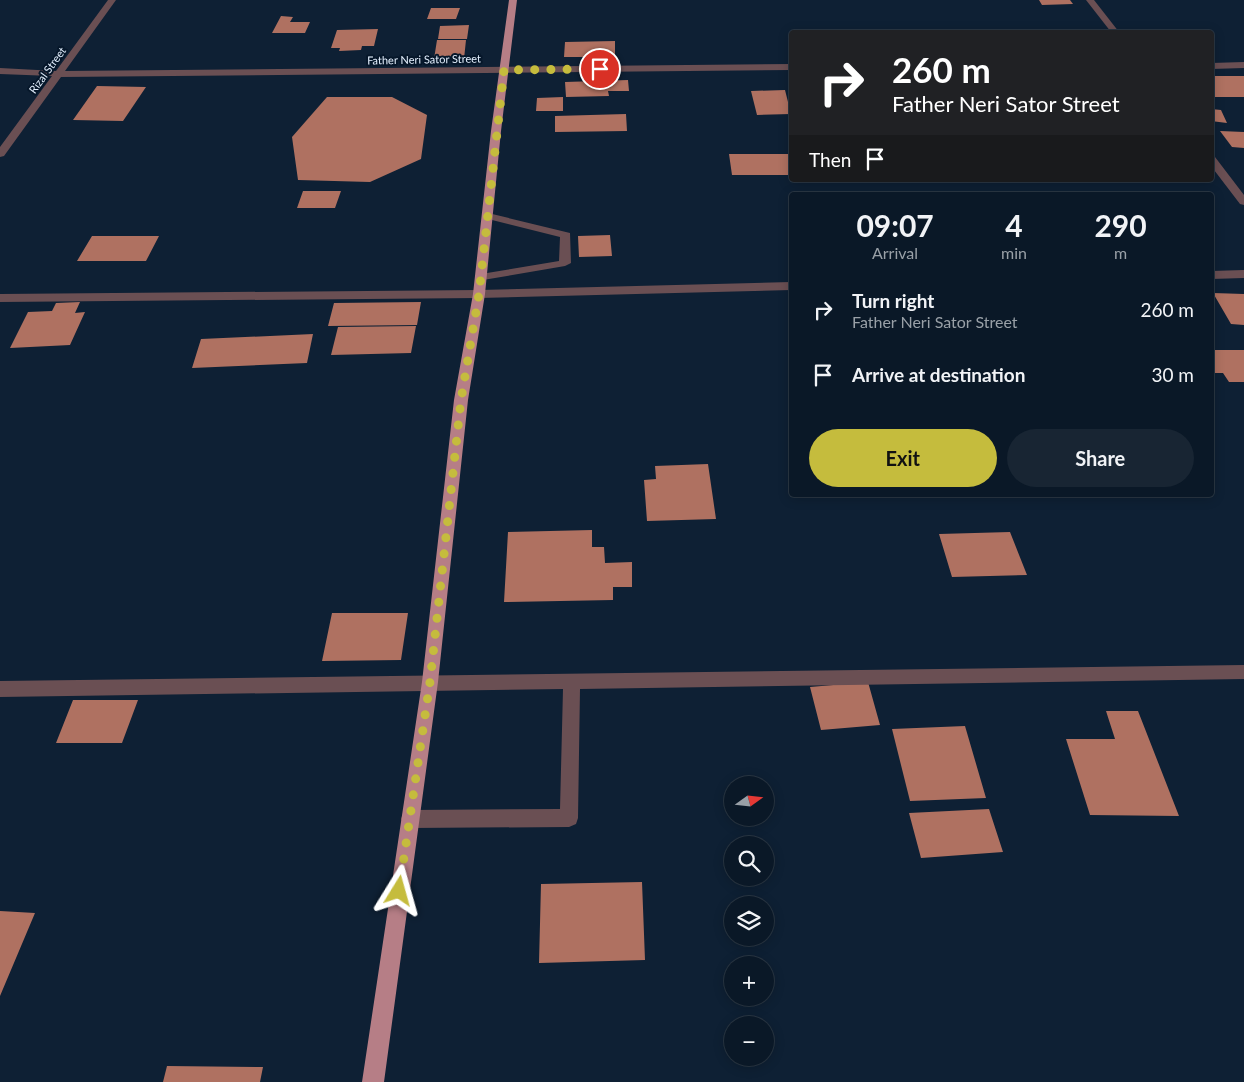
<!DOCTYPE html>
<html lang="en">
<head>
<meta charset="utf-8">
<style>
	:root { --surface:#0a1827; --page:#182533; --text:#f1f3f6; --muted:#99a0a7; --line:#2a3744; --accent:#c5bc3d }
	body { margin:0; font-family:Lato,sans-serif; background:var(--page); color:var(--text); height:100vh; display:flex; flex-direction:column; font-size:19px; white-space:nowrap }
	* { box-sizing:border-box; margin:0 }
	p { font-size:16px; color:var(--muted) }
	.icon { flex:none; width:28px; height:28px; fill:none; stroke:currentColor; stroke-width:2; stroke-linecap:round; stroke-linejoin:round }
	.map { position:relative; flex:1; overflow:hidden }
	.panel { position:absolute; left:789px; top:192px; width:425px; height:305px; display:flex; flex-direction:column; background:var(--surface); border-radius:5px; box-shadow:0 2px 12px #0003,0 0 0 1px var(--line) }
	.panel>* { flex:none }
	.top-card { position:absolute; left:789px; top:30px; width:425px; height:152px; border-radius:5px; box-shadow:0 2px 12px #0003,0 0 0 1px var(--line); background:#202124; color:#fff; overflow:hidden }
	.needle { width:32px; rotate:75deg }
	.fabs { position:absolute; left:724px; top:776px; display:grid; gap:10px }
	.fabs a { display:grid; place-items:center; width:50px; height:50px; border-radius:50%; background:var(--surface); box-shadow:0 2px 12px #0003,0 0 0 1px var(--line); font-size:25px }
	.pin { position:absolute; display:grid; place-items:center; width:42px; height:42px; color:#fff; margin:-21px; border:2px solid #fff; border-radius:50%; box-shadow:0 1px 5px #0007 }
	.me { position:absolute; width:55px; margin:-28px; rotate:8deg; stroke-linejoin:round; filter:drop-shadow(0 0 4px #0008) }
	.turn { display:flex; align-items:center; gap:18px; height:105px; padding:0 20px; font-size:22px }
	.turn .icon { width:65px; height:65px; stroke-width:2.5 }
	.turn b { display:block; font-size:35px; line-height:42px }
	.then { display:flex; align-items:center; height:48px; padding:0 20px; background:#0003; gap:10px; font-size:19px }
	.eta { display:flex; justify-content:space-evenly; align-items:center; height:85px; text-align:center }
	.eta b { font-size:30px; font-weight:700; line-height:35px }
	.action { display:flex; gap:10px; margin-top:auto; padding:10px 20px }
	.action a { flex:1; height:58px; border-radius:30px; background:var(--accent); color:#111; font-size:20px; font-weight:700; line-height:58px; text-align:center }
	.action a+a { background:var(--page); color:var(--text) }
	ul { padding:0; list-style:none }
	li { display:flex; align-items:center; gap:15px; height:65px; padding:0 20px }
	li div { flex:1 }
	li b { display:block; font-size:19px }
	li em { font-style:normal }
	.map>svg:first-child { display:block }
	.building { fill:#af7161 }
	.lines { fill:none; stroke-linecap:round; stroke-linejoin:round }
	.minor { fill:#6a4f53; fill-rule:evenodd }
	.major { fill:#b67e86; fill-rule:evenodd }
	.route { stroke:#c5bc3d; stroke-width:9; stroke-dasharray:0 16.2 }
	.labels { text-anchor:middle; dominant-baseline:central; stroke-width:4; stroke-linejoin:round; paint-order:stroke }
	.far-street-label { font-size:11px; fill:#e4f0fe; stroke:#06172a }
</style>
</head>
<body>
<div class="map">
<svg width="1244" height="1082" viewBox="0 0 1244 1082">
	<rect width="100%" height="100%" fill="#0e2034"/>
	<path class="building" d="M1039 0H1070L1073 4 1042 5Z
		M431 8H460L456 19H427Z
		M281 16 293 17 290 22H310L305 33H272Z
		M469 25 467 39H438L440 26Z
		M378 29 374 46H362L361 50 339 51 340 48H331L337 30Z
		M437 40H466L464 59H434Z
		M615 41V57H564L565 42Z
		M1211 76H1244V97H1214L1211 94Z
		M628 80 629 91H608L609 96 566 97 565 82Z
		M97 86 146 87 123 121 73 120Z
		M785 90 791 114 757 115 751 91Z
		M327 97H392L427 115 421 159 370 182 298 180 292 137Z
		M563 97V111H536L537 98Z
		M1211 109 1221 110 1227 123 1211 121Z
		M626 114 627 131 555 132V116Z
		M1220 131 1244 132V148L1232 147Z
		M729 154H791V175H732Z
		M303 191H341L335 208H297Z
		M610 235 612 256 579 257 578 236Z
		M92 236H159L146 261H77Z
		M1213 293 1244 294V325L1231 324Z
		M80 302 75 313 85 312 70 345 10 348 28 312 52 311 56 303Z
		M421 302 417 325 328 326 334 303Z
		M416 326 411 353 331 355 338 327Z
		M313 334 307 363 192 368 201 339Z
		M1211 350H1244V382H1229L1223 373H1211Z
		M708 464 716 519 647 521 644 480 656 479 655 466Z
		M592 530V547H604L605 563 632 562V587H613V600L504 602 508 532Z
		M1010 532 1027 575 952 577 939 534Z
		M332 613H408L401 660 322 661Z
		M868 682 880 725 821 730 810 687Z
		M73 700H138L122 743H56Z
		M1106 711H1138L1179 816 1090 815 1066 739H1115Z
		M965 726 986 798 910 801 892 729Z
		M989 809 1003 852 921 858 909 813Z
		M642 882 645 960 539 963 541 884Z
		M0 911 35 913 0 996Z
		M167 1066 263 1067 260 1082H163Z"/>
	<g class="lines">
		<path class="minor" d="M108 0H116L65 71 791 64V70L61 77 4 156 0 157V147L52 76 0 74V68L56 71Z
			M1086 0H1094L1119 32H1111Z
			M1244 62V68L1211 69V63Z
			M1211 156 1215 157 1244 195V205L1240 204 1211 166Z
			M488 213 570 233 571 263 565 266 477 281 475 278 481 274 559 261 560 237 484 218V214Z
			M1244 270V278L1211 279V271Z
			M791 282V290L479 298 0 302V294L479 290Z
			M1244 665V679L580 689 578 818 576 824 569 827 410 828 403 825 401 819 403 813 410 810 560 809 563 689 0 697V681Z"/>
		<path class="major" d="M509 0H517L501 131 485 294 468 400 438 682 384 1082H362L422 682 454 400 473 294 491 131Z"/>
	</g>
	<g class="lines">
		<path class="route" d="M399 891 430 682 461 400 479 294 504 70 600 69"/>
	</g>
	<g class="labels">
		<g class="far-street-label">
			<text transform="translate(424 59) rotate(-1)">Father Neri Sator Street</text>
			<text transform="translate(47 70) rotate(-54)">Rizal Street</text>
		</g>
	</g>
</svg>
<div class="fabs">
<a><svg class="needle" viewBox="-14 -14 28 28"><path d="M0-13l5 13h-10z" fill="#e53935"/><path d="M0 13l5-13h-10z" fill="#99a0a7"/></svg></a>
<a><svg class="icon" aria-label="search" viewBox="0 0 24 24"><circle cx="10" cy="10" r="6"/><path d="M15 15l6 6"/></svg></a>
<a><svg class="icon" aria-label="layers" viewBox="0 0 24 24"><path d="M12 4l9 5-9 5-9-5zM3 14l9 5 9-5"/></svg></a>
<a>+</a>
<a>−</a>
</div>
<div class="pin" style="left:600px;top:69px;background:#d93025"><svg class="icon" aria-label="arrive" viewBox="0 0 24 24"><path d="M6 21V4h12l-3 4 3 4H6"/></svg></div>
<svg class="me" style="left:399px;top:891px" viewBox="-20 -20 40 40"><path d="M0-17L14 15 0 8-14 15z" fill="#c5bc3d" stroke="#fff" stroke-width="4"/></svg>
<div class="top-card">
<div class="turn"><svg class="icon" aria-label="right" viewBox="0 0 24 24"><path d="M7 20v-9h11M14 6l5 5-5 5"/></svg><div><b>260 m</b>Father Neri Sator Street</div></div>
<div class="then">Then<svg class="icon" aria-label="arrive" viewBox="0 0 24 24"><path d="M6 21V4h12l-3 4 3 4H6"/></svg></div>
</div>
<section class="panel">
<div class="eta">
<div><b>09:07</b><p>Arrival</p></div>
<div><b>4</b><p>min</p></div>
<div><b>290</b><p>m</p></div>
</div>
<ul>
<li><svg class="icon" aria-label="right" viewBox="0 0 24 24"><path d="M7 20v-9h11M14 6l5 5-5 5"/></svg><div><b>Turn right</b><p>Father Neri Sator Street</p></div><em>260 m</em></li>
<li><svg class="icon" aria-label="arrive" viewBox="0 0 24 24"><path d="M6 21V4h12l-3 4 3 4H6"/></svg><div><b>Arrive at destination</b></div><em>30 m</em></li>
</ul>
<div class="action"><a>Exit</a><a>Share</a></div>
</section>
</div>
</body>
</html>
